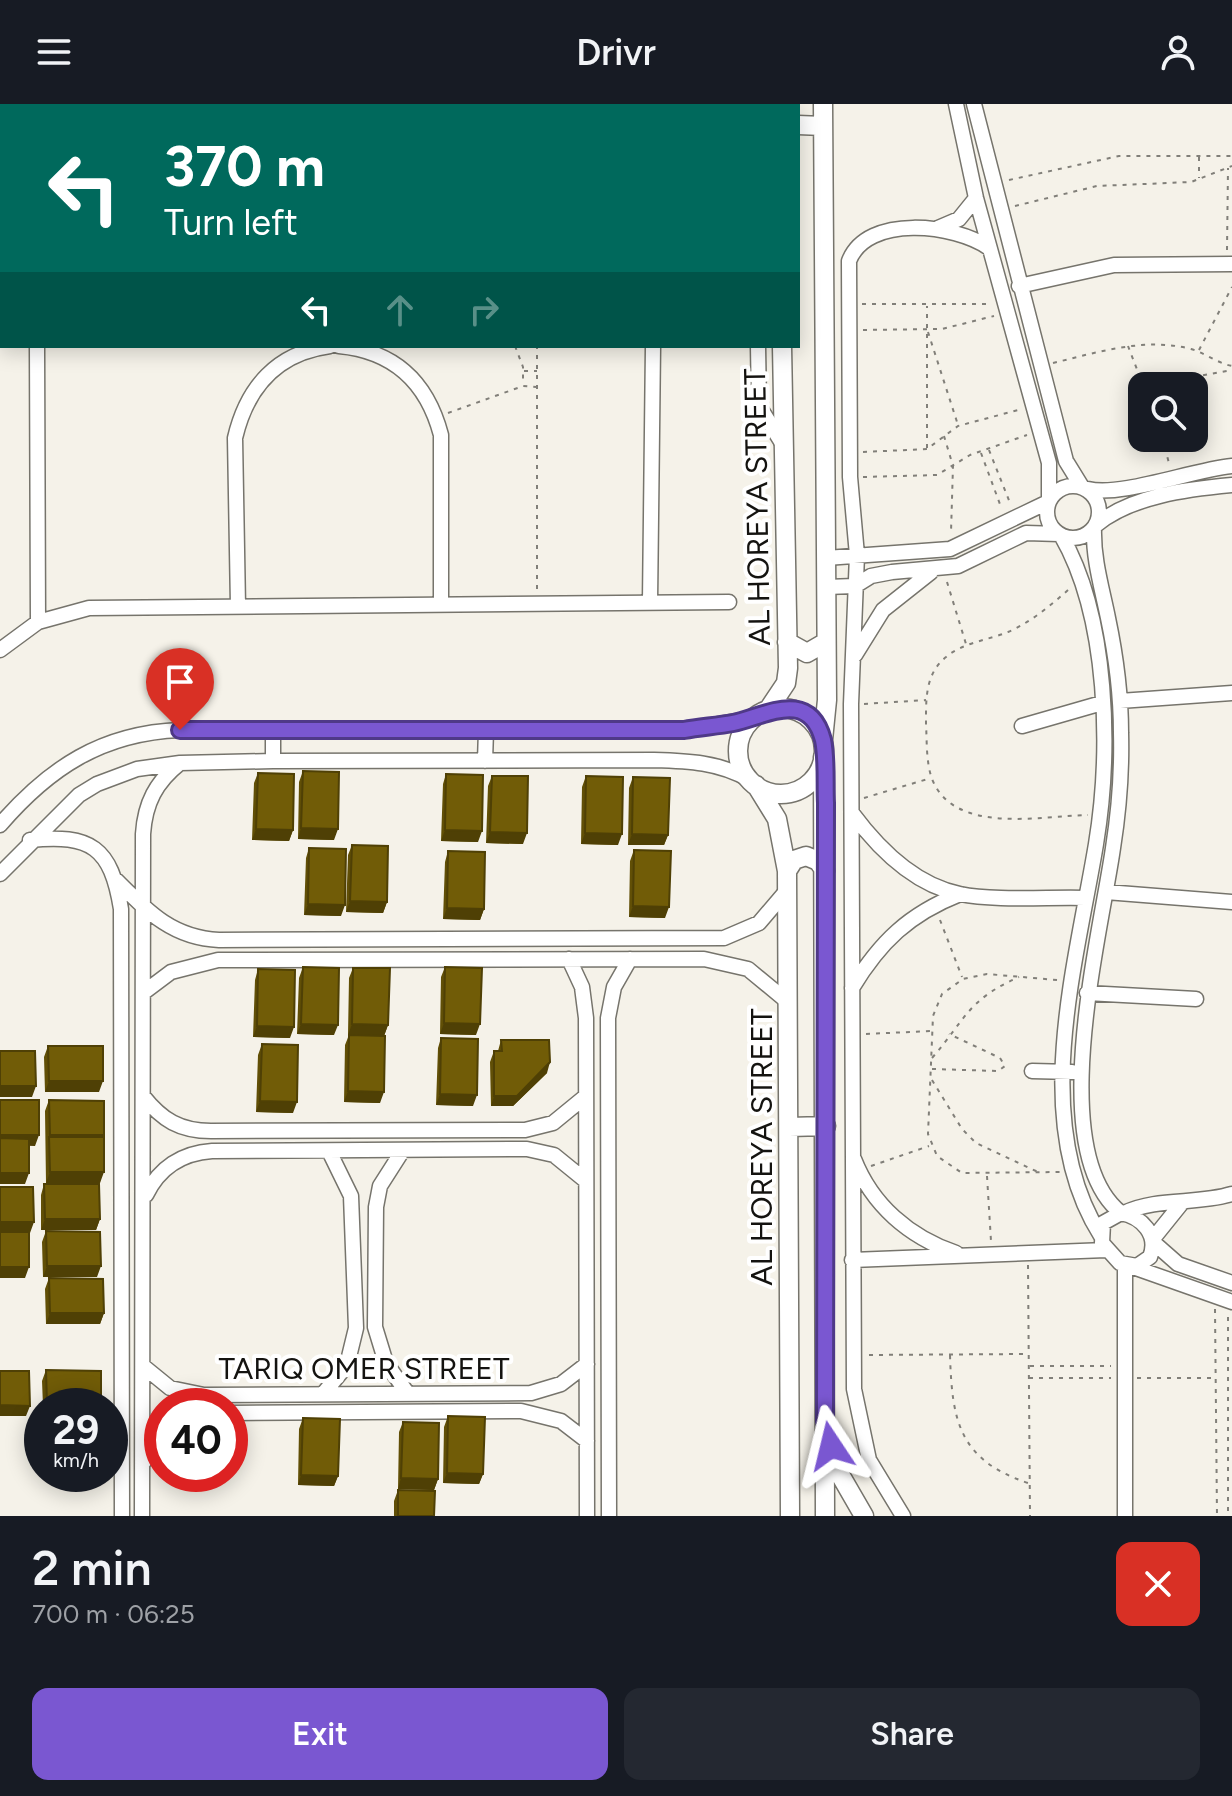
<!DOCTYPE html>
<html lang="en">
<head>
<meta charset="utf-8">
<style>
	:root { --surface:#171b24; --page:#242831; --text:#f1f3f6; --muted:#9ea1a6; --accent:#7a57d1 }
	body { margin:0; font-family:Figtree,sans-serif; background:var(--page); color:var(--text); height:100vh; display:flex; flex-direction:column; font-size:30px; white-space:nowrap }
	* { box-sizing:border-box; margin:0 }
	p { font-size:26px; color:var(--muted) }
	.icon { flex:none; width:44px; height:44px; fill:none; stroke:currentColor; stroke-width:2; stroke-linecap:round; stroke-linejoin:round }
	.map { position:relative; height:1412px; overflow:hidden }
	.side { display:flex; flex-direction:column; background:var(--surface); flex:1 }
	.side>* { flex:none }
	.hud { position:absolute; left:0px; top:0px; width:800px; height:244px; box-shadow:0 4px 20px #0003; background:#00695c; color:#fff; overflow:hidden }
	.buttons { position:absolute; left:1128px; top:268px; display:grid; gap:16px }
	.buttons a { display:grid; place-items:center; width:80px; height:80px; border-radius:16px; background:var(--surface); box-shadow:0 4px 20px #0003; font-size:40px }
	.speed { position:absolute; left:24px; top:1284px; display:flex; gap:16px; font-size:40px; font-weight:700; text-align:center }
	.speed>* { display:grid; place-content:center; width:104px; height:104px; border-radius:50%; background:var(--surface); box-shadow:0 4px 20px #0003; line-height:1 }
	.speed small { font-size:20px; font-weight:400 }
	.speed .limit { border:12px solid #d22; background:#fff; color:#111 }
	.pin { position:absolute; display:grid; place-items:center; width:68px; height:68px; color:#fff; margin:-82px -34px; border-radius:50% 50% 50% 0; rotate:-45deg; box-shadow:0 0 8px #0007 }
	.pin .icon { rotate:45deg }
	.me { position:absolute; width:88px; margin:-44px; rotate:350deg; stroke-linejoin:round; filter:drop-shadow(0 0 6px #0008) }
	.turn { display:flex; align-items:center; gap:28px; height:168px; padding:0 32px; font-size:36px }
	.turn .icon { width:104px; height:104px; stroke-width:2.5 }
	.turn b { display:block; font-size:56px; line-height:68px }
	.lanes { display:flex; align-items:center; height:76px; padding:0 32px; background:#0003; justify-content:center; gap:40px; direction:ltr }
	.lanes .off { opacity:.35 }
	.round { display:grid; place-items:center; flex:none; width:84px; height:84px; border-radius:16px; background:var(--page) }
	.head { display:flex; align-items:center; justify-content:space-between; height:136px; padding:0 32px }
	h1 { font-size:48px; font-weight:600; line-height:60px }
	.primary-button { display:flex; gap:16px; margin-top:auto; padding:16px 32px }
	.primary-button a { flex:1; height:92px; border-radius:16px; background:var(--accent); color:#fff; font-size:32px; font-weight:600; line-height:92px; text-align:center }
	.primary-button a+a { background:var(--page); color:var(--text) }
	header { display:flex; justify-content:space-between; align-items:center; height:104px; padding:0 32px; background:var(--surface); font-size:36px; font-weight:600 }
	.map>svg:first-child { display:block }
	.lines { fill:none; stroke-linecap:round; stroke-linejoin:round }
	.minor-casing { stroke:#76746c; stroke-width:17 }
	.tertiary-casing { stroke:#76746c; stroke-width:21 }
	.path { stroke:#817f79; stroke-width:2; stroke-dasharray:4 6; stroke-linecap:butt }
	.minor { stroke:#fff; stroke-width:14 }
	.tertiary { stroke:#fff; stroke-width:18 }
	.wall { fill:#614f06 }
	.shaded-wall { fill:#4f4005 }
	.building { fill:#715c07; stroke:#4f4005; stroke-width:2 }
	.route-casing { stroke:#4f3988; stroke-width:20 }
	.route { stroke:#7a57d1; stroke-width:14 }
	.labels { text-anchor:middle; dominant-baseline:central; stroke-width:8; stroke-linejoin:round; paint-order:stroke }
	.street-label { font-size:30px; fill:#141310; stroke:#fff }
</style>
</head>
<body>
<header><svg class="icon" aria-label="menu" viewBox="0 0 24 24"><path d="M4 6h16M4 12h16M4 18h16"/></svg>Drivr<svg class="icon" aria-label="person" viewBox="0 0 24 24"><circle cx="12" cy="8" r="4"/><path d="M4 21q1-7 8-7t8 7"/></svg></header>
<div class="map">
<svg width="1232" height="1412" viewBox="0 0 1232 1412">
	<rect width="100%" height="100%" fill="#f5f2e9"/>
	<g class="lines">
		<g class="minor-casing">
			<path id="minor" d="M223 0 225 2
				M652 0V2
				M956 0 976 94 1049 359V396
				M974 0 1066 357 1082 383
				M376 2 378 0
				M938 124 959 115 976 94
				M1019 182 1114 161 1232 160
				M0 183 2 185
				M37 242 38 518
				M339 242C394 247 427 278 441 331V500
				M758 242 759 302 782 339
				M1047 408a26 26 0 1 1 52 0a26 26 0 1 1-52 0Z
				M1088 385C1121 393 1192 366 1232 362
				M1096 421C1131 392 1188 385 1232 381
				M1094 424C1093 455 1102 484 1108 514 1116 552 1121 590 1121 629 1122 667 1119 706 1113 744 1101 829 1044 1048 1121 1109
				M1061 431C1109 514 1111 648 1096 740 1076 861 1029 1019 1101 1132
				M826 454 950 445 1048 398
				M826 483 855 482 871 472 892 468 958 462 1026 429 1059 430
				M650 498 653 242
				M238 502 235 334C247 283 277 249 330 242
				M0 546 38 518 89 504 729 498
				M855 551 883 506 931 468
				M1120 597 1232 589
				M1022 622 1102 599
				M273 626V657
				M485 657 486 626
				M852 709C878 744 914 781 960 790 994 797 1048 793 1085 794
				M0 721C49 664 102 629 180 626H684L753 614
				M30 736C91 730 111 743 121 805L122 1412
				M0 770 79 691 97 680 137 665 180 659 273 657 654 656C688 657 719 658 750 676
				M116 776C147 807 172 834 219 836L724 834 759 819 788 785
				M1106 788 1232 798
				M569 855 582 883 586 914 587 1412
				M852 884C880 838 909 810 960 790
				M143 889 171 868 218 856 704 855 748 865 788 898
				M1087 889 1196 895
				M1032 967 1072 968
				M143 992C162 1016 180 1027 211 1027L525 1026 553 1019 586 992
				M403 1046 380 1082 376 1103 375 1223 386 1259 408 1290
				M854 1055C872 1101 909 1133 956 1149
				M146 1091C159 1064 182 1049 212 1047L527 1045 554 1051 586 1077
				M1121 1109C1142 1113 1159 1131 1150 1153L1137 1162 1120 1159 1102 1139 1103 1119Z
				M1124 1109C1158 1093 1196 1101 1232 1090
				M1152 1136 1181 1100
				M1153 1138 1178 1160 1232 1179
				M852 1156 1106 1146
				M1125 1161V1412
				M1130 1162 1232 1198
				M143 1262 170 1284 204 1291 531 1289 561 1280 587 1260
				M323 1290 347 1261 356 1224 351 1092 329 1047
				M230 1309 521 1307 561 1317 587 1337
				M143 1359 162 1331
				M142 1412 143 730C145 699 156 678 180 659
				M609 1412 608 914 614 883 630 855
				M903 1412 869 1356 854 1285 851 600 857 451 850 373 849 157C867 110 955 120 989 144"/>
		</g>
		<g class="tertiary-casing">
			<path id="tertiary" d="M781 0V2
				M798 21 823 22
				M787 538 807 549 826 538
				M738 647a43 43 0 1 1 86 0a43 43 0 1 1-86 0Z
				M768 606 786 579 788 564 782 242
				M823 636 827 596 823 0
				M823 653 825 1412
				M756 681 777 715 787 767 790 1412
				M787 767 794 756 806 752 818 757 825 767
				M789 1023 826 1022
				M832 1343 838 1367 864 1412"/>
		</g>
		<path class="path" d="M1199 53V74
			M1009 76 1119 52H1232
			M1015 102 1097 82 1191 78 1232 62
			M1227 146 1228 64
			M862 200H992
			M863 226 942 225 994 212
			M928 228 958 321
			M515 242 523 263V280
			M1128 242 1143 281
			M1199 246 1232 183
			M1053 259C1099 248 1145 233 1191 245 1205 249 1217 259 1232 262
			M524 267H537
			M1144 282 1232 266
			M448 309 523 282 536 283
			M944 332 953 362 951 428
			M1162 334 1169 359
			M927 344V202
			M989 346 1010 399
			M863 348 927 345 958 322 1018 306
			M981 349 1001 403
			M863 373 937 371 970 351 1027 331
			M947 478 966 540
			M537 485V242
			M1068 486C1050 502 1031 518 1008 528 988 536 962 539 946 553 925 570 926 595 926 620 927 638 926 658 932 675 954 731 1040 712 1088 711
			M864 600 926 596
			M864 694 931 674
			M940 816 962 873
			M1057 876 987 870 963 875 942 890 933 912 928 1030 937 1052 962 1069 1061 1068
			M866 930 931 927
			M932 954C966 915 967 896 1019 873
			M932 965 998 967 1005 962 1000 954 949 930
			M932 976 962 1025 976 1039 1038 1068
			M871 1062 929 1042
			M987 1072 991 1137
			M1028 1161 1030 1412
			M1215 1205 1217 1412
			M1228 1213V1412
			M869 1251 1027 1250
			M950 1251C952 1317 959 1356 1028 1379
			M1030 1262H1111
			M1029 1274H1111
			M1137 1274H1215"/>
		<use href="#minor" class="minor"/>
		<use href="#tertiary" class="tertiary"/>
	</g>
	<path class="wall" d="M303 667 334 736 298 735 299 678Z
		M258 669 293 726 289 737 252 736 254 679Z
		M446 670 478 738 441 737 443 680Z
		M492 672 523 740 486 739 488 682Z
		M586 672 618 741 581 740 582 683Z
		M633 673 668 731 664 741H628L629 684Z
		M352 741 387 798 383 809 346 808 348 751Z
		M309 744 341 812 304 811 306 754Z
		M634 746 665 814 629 813 630 757Z
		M448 747 484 805 480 816 443 815 445 758Z
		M303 863 334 931 297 930 299 874Z
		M445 863 476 931 440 930 441 873Z
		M353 864 388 921 384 932 380 999 344 998 345 941 349 931H348L349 874Z
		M258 865 290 934 253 933 255 876Z
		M441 934 473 1002 436 1001 438 944Z
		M501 936 547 969 513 1002H491L490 958 494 947H498Z
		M262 940 293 1009 256 1008 258 951Z
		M48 942 99 988H45L44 953Z
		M49 996 104 1031 100 1079H46L45 1007Z
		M44 1080 100 1115 96 1126H41V1091Z
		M46 1127 97 1173H43L42 1138Z
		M49 1174 104 1209 100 1220H46L45 1185Z
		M46 1266 101 1302H43L42 1277Z
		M448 1312 483 1370 479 1380 443 1379 444 1323Z
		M303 1314 338 1372 334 1382 298 1381 299 1325Z
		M403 1318 438 1375 434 1386 398 1385 399 1328Z
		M398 1386 434 1412H394V1397Z"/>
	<path class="shaded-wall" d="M301 724 338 725 334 736 298 735Z
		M256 725 293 726 289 737 252 736Z
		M445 726 482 727 478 738 441 737Z
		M490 728 527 729 523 740 486 739Z
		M585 729 622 730 618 741 581 740Z
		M632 730 668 731 664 741H628Z
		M350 797 387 798 383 809 346 808Z
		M308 800 345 801 341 812 304 811Z
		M633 802 669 803 665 814 629 813Z
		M447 804 484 805 480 816 443 815Z
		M444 919 480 920 476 931 440 930Z
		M301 920 338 921 334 931 297 930Z
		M352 920 388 921 384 932 348 931Z
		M257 922 294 923 290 934 253 933Z
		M550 958 547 969 513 1002H491L494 992Z
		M49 977H103L99 988H45Z
		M0 982H36L32 993H0Z
		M348 987 384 988 380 999 344 998Z
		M440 990 477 991 473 1002 436 1001Z
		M260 997 297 998 293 1009 256 1008Z
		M0 1031H39L35 1042 0 1041Z
		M50 1031H104L100 1042 49 1034Z
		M50 1068H104L100 1079H46Z
		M0 1069H29L25 1080H0Z
		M45 1115H100L96 1126H41Z
		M0 1118H34L30 1129 0 1128Z
		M47 1162H101L97 1173H43Z
		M0 1163H29L25 1174H0Z
		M50 1209H104L100 1220H46Z
		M0 1301 30 1302 26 1312H0Z
		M447 1369 483 1370 479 1380 443 1379Z
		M301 1371 338 1372 334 1382 298 1381Z
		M401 1374 438 1375 434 1386 398 1385Z"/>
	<path class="building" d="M303 667 339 668 338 725 301 724Z
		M258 669 294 670 293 726 256 725Z
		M446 670 483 671 482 727 445 726Z
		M492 672H528L527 729 490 728Z
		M586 672 623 673 622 730 585 729Z
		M633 673 670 674 668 731 632 730Z
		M352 741 388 742 387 798 350 797Z
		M309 744 346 745 345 801 308 800Z
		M634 746 671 747 669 803 633 802Z
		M448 747 485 748 484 805 447 804Z
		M303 863 339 864 338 921 301 920Z
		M445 863 482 864 480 920 444 919Z
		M353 864H390L388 921 352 920Z
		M258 865 295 866 294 923 257 922Z
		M349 931 385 932 384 988 348 987Z
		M441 934 478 935 477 991 440 990Z
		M501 936H549L550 958 517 992H494V947H502Z
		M262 940 298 941 297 998 260 997Z
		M48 942H103V977H49Z
		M0 947H35L36 982H0Z
		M0 996H39V1031H0Z
		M49 996 104 997V1031H50Z
		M49 1033H104V1068H50Z
		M0 1034 29 1035V1069H0Z
		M44 1080H99L100 1115H45Z
		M0 1083H33L34 1118H0Z
		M46 1127 100 1128 101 1162H47Z
		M0 1128H29V1163H0Z
		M49 1174 103 1175 104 1209H50Z
		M46 1266 101 1267V1302L47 1301Z
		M0 1267H29L30 1302 0 1301Z
		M448 1312 485 1313 483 1370 447 1369Z
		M303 1314 340 1315 338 1372 301 1371Z
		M403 1318 439 1319 438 1375 401 1374Z
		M398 1386 435 1387 434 1412H398Z"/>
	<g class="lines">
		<g class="route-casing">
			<path id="route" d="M180 626H684C700 623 717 622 733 619 764 613 809 583 823 636 827 655 825 680 826 699L825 1317 831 1342"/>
		</g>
		<use href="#route" class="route"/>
	</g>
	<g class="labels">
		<g class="street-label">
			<text transform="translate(757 403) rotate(-91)">AL HOREYA STREET</text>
			<text transform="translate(761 1043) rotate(-90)">AL HOREYA STREET</text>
			<text x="364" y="1264">TARIQ OMER STREET</text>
		</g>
	</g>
</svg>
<div class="buttons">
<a><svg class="icon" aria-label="search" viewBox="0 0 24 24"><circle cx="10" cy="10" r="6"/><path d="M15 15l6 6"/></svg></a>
</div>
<div class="speed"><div>29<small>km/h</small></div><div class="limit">40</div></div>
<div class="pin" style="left:180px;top:626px;background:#d93025"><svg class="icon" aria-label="arrive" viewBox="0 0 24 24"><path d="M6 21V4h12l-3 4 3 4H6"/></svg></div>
<svg class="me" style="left:831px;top:1342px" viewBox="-20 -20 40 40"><path d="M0-17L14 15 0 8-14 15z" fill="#7a57d1" stroke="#fff" stroke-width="4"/></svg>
<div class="hud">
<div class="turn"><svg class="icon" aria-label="left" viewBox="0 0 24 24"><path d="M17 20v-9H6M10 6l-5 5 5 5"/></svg><div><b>370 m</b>Turn left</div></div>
<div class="lanes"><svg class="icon" aria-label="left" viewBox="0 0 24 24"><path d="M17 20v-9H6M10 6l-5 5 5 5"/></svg><svg class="icon off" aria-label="ahead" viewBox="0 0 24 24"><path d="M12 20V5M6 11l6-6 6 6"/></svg><svg class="icon off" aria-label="right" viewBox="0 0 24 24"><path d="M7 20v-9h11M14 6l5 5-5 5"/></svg></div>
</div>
</div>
<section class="side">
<div class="head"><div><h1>2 min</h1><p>700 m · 06:25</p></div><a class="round" style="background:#d93025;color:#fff"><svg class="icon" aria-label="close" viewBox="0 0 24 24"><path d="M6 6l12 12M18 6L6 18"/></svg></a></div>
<div class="primary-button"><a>Exit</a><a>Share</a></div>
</section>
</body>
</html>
